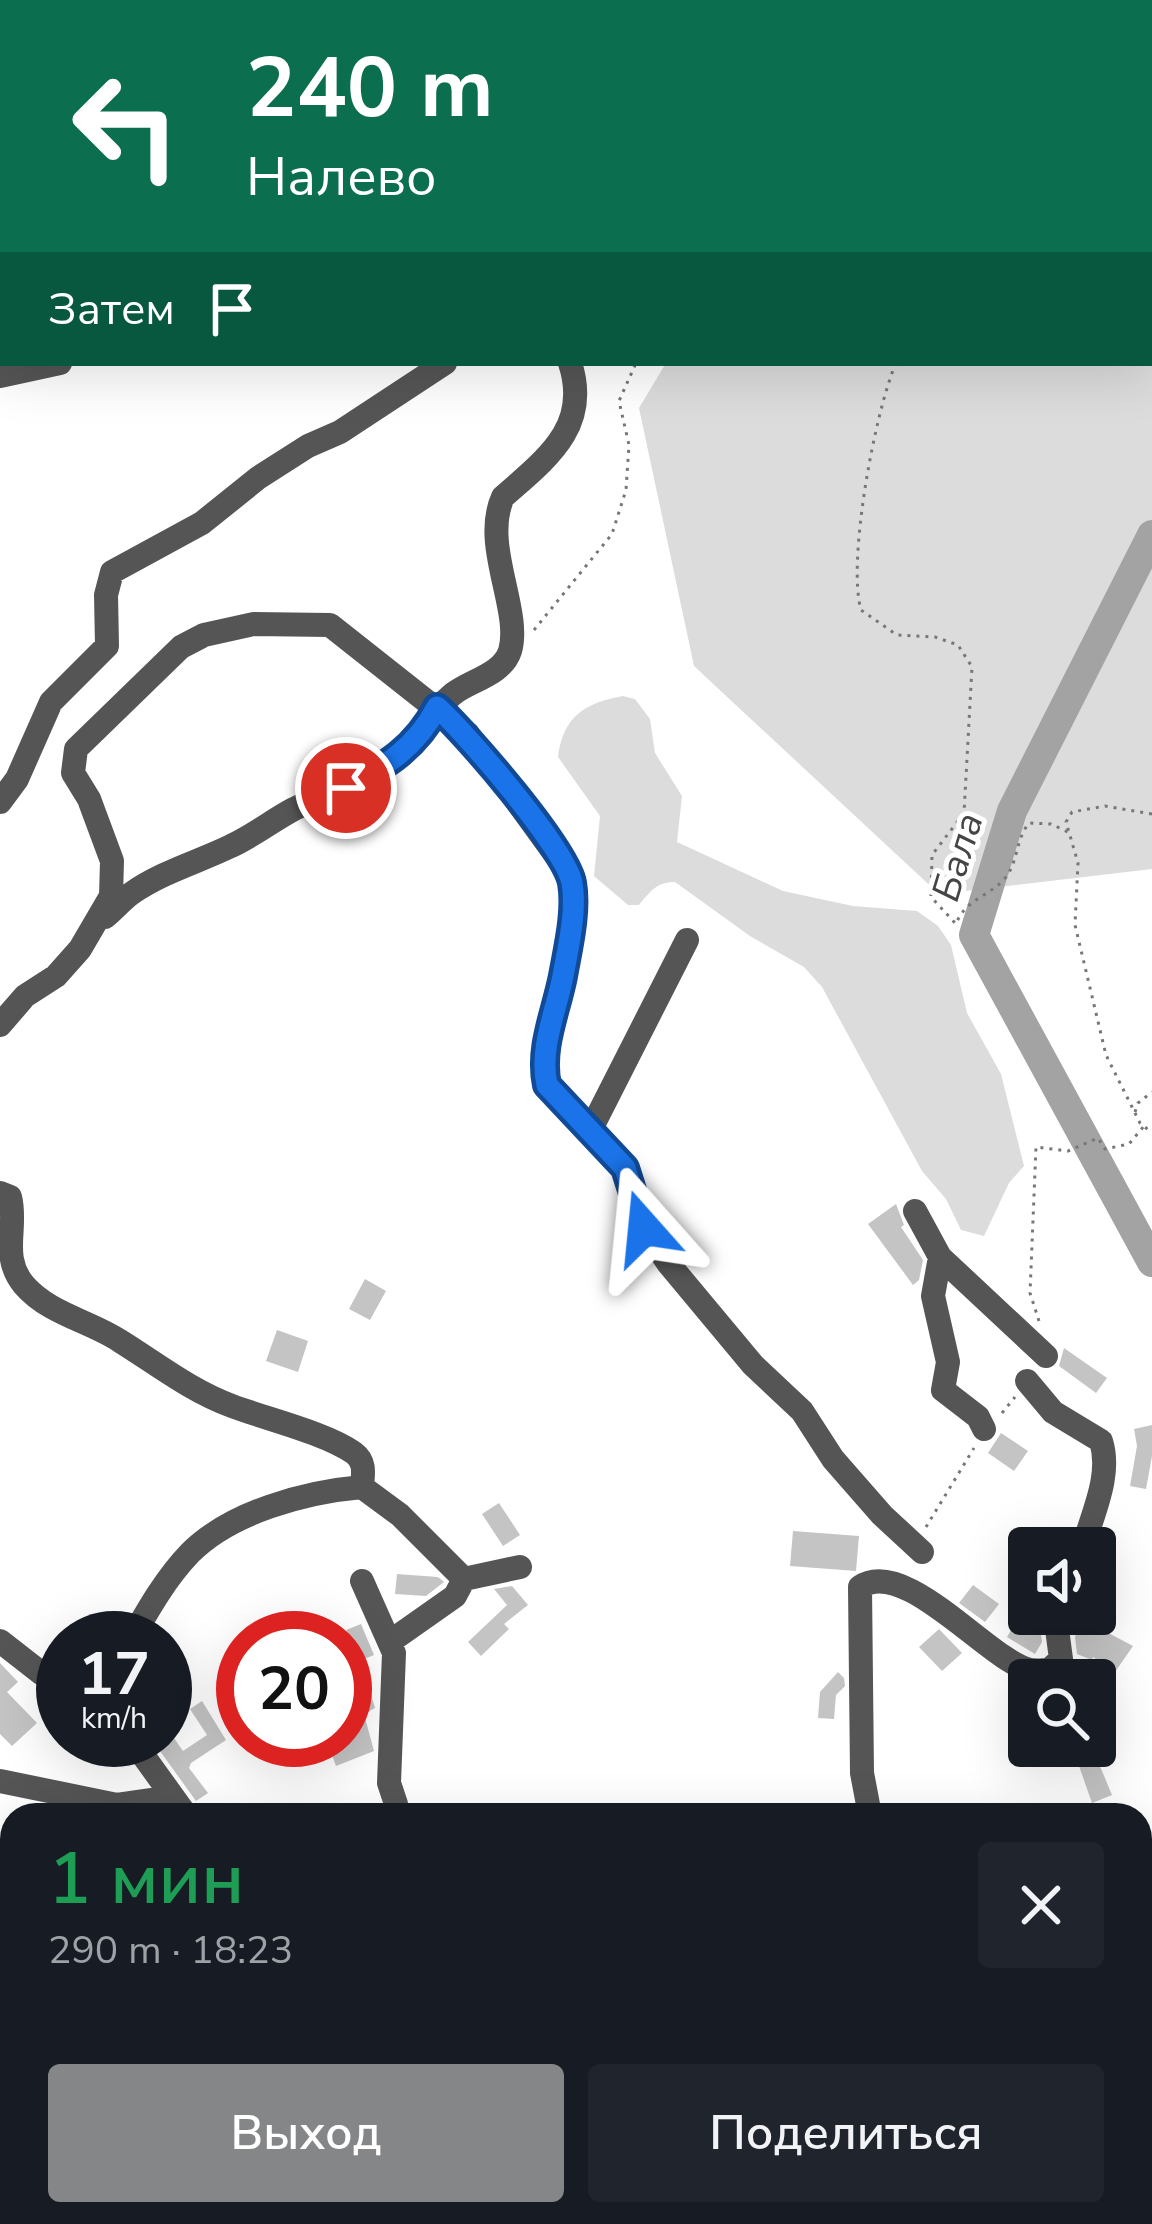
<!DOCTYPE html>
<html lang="ru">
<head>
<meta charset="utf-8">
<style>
	:root { --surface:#171b24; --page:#20242c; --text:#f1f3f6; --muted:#9ea1a6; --accent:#858687 }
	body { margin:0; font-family:"Nunito Sans",sans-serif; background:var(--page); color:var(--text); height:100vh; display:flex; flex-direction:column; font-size:45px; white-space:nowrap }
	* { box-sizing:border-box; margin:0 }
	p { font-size:39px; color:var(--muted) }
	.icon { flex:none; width:66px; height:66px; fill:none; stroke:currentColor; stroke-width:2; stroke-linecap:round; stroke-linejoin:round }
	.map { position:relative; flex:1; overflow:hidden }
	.details { position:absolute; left:0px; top:1803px; width:1152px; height:423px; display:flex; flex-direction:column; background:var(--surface); border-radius:36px 36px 0 0; box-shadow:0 12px 48px #0002 }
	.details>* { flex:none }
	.hud { position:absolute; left:0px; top:0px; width:1152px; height:366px; box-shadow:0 12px 48px #0002; background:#0b6e4f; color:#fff; overflow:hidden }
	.buttons { position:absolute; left:1008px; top:1527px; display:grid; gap:24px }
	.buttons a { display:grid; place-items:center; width:108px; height:108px; border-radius:12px; background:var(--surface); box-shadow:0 12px 48px #0002; font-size:60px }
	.speed { position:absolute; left:36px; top:1611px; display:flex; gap:24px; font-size:60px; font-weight:700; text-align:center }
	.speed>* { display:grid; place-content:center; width:156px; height:156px; border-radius:50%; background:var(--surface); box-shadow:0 12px 48px #0002; line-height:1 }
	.speed small { font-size:30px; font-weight:400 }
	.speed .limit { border:18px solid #d22; background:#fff; color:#111 }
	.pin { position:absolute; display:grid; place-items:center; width:102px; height:102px; color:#fff; margin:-51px; border:6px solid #fff; border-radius:50%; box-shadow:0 3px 12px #0007 }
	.me { position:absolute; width:132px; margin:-66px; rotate:342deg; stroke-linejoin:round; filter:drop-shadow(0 0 9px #0008) }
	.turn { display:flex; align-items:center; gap:42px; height:252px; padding:0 48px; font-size:54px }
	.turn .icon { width:156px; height:156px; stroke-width:2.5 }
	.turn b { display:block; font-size:84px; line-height:102px }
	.then { display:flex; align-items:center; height:114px; padding:0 48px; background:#0003; gap:24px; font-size:45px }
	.round { display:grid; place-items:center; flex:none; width:126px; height:126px; border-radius:12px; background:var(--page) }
	.overview { display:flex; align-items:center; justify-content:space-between; height:204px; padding:0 48px }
	h1 { font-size:72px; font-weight:600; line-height:90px; color:#1e9e55 }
	.button { display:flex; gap:24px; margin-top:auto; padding:24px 48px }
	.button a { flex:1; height:138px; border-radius:12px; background:var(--accent); color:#fff; font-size:48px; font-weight:600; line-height:138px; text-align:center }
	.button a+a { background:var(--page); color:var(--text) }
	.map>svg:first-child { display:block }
	.green { fill:#dcdcdc }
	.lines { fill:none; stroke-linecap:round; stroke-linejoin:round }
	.river { stroke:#a3a3a3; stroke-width:30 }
	.building { fill:#c4c4c4 }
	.path { stroke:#777; stroke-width:3; stroke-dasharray:3 6; stroke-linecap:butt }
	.minor { stroke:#555; stroke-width:24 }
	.route-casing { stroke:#114b97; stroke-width:30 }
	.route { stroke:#1a73e8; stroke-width:21 }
	.labels { text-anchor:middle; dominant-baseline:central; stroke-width:10; stroke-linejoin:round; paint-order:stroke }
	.water-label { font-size:39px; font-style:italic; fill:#444; stroke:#fff }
</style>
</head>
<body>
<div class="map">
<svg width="1152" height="2224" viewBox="0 0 1152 2224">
	<rect width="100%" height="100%" fill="#fff"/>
	<path class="green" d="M0 0H1152V869L939 894 694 666 639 408 666 363H1149V3H3L0 42Z
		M623 696 635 699 650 719 655 753 682 796 677 842 783 891 853 906 917 911 938 926 951 945 967 1013 1001 1074 1024 1166 1009 1183 984 1236 961 1230 946 1199 922 1171 822 987 804 967 750 936 675 882C656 882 650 892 639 905H628L594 876 600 816 558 757C563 717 584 703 623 696Z"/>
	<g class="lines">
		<path class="river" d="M1152 535 1012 811 974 935 1152 1262
			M1140 2032 1152 2005
			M1121 2214V2224"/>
	</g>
	<path class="building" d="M896 1204 904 1225 901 1227 923 1260 919 1280 913 1285 868 1224Z
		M365 1279 386 1291 370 1320 349 1309Z
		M277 1330 308 1341 298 1372 266 1361Z
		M1064 1348 1107 1378 1096 1393 1059 1366Z
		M1152 1425V1456L1146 1489 1130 1486 1137 1446 1134 1429Z
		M1001 1433 1028 1451 1014 1471 988 1453Z
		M499 1503 520 1535 503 1546 482 1514Z
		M793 1531 859 1536 856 1571 790 1566Z
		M397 1574 438 1577 444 1582 426 1596 395 1594Z
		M973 1585 999 1604 985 1622 959 1603Z
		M512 1586 528 1605 504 1624 509 1629 481 1656 468 1642 507 1605 494 1589Z
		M1021 1613 1040 1625 1042 1642 1035 1654 1007 1637Z
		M1082 1619 1133 1646 1115 1672 1093 1657 1092 1660 1077 1654 1075 1637Z
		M361 1624 374 1655 345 1667V1650L353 1647 346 1630Z
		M939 1629 962 1653 942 1671 919 1647Z
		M0 1663 18 1682 7 1692 37 1723 12 1746 0 1734Z
		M838 1672 844 1678 845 1686 836 1695 834 1719 818 1718 820 1692Z
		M369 1688 375 1708 364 1714 374 1751 336 1766 328 1744 345 1740V1699Z
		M202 1701 226 1740 191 1763 189 1768 208 1793 196 1801 152 1740H165V1725L183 1751 207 1735 190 1709Z
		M1097 1759 1112 1795 1092 1803 1079 1766Z"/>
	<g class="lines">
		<path class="path" d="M93 0 101 3
			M418 0V3
			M788 0 789 3
			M918 0 920 3
			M272 3 275 0
			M896 363C875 411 847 561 861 610L897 635 935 637 958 645 972 667 964 813 932 855 931 897 956 924C965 899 991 896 1006 877 1018 861 1016 839 1029 823L1051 824 1072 834
			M534 630 612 534 626 490 629 445 619 401 636 363
			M1152 814 1105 806 1072 812 1066 822 1078 863 1075 925 1106 1055 1140 1123 1152 1133
			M1135 1112 1138 1103 1152 1092
			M1039 1321 1030 1293 1036 1147 1068 1151 1098 1138 1105 1149 1129 1144 1144 1126
			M1002 1413 1015 1397
			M926 1527 974 1448"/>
		<path class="minor" d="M67 0 68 3
			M0 376 60 363
			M0 802 17 779 51 702 107 646 106 595 112 572 202 523 258 478 308 446 340 432 445 363
			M105 917C114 910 122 900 132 893 162 872 198 862 231 846 253 836 273 820 294 809 327 793 362 782 393 761 420 743 429 713 453 694 471 680 502 675 510 651 522 610 481 545 503 497 546 459 591 427 570 363
			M0 1025 25 996 56 976 80 949 111 896 112 861 89 799 73 773 76 749 181 647 204 635 254 624 330 625 468 734 570 875C588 942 533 1019 547 1085L625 1168 644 1228 668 1263 753 1365 802 1411 833 1459 882 1515 922 1552
			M589 1133 687 940
			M0 1193 10 1197C18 1228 0 1256 24 1285 49 1314 90 1321 120 1341 157 1364 191 1391 232 1406 266 1419 326 1433 354 1453 366 1462 363 1474 362 1487
			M915 1211 940 1257 933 1296 948 1362 943 1390 978 1417 984 1429
			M940 1257 1046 1356
			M1027 1381 1053 1412 1101 1441C1112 1476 1092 1514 1083 1548
			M362 1487 400 1515 464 1579
			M362 1581 394 1653 389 1783 396 1804
			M132 1638C149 1608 166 1578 190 1553 231 1512 305 1492 362 1487
			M0 1641 41 1673 63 1682
			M391 1641 455 1596 464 1579 520 1567
			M132 1740 186 1815
			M0 1781 117 1805 173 1797
			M870 1815 862 1773 860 1587C905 1556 989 1661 1030 1670 1037 1671 1043 1670 1049 1670L1061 1659 1055 1614
			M1140 1910 1152 1903
			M1140 1940 1152 1930
			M0 2058 12 2061
			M537 2214 541 2224
			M346 2224 348 2214
			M812 2224 813 2214
			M1055 2224 1057 2214"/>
	</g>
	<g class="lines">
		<g class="route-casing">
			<path id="route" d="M346 788C385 766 416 748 437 707 466 733 566 849 572 883 577 911 568 948 563 976 556 1012 539 1048 547 1085L625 1168 644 1228"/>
		</g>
		<use href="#route" class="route"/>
	</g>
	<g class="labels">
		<g class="water-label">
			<text transform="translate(958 857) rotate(-73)">Бала</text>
		</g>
	</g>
</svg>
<div class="buttons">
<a><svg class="icon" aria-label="sound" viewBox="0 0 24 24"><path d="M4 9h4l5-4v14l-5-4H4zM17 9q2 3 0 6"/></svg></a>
<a><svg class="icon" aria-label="search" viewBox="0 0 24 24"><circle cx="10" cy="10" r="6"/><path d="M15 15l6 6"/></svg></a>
</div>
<div class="speed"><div>17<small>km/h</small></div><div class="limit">20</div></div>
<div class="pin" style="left:346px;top:788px;background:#d93025"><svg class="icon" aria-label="arrive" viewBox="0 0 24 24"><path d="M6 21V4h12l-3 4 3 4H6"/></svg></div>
<svg class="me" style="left:644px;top:1228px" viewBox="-20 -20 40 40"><path d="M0-17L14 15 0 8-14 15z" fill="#1a73e8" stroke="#fff" stroke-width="4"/></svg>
<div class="hud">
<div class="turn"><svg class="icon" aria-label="left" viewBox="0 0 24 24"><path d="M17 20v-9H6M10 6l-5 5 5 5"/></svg><div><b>240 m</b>Налево</div></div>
<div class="then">Затем<svg class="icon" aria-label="arrive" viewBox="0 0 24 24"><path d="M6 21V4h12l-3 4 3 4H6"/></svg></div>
</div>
<section class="details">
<div class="overview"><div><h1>1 мин</h1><p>290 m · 18:23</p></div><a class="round"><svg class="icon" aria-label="close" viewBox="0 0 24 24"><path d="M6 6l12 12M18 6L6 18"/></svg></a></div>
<div class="button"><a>Выход</a><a>Поделиться</a></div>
</section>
</div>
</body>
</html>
